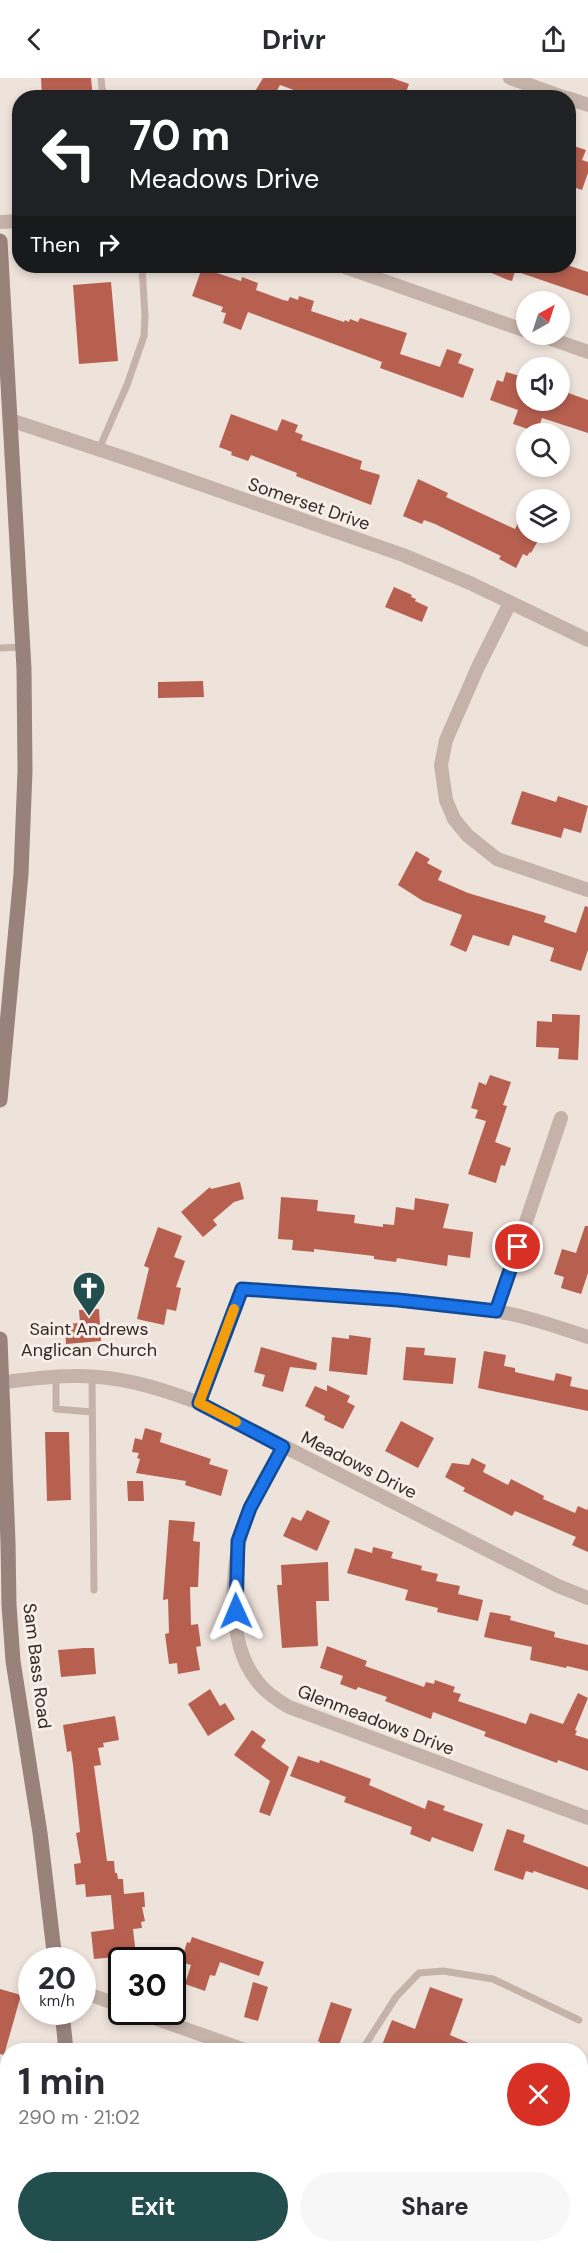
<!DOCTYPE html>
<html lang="en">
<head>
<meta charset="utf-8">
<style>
	:root { --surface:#fff; --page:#f7f7f7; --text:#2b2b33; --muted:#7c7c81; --accent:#224f4e }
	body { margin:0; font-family:"DM Sans",sans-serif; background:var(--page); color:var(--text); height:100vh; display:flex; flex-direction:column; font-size:22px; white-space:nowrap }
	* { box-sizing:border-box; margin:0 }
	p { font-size:20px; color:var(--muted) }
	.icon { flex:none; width:33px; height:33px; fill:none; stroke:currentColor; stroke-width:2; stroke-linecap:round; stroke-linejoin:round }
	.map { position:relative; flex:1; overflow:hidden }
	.details { position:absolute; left:0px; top:1965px; width:588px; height:210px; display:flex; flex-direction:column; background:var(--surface); border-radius:24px 24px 0 0; box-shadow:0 3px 9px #0003 }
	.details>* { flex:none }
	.guide { position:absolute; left:12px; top:12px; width:564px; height:183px; border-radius:24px; box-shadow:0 3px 9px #0003; background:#202124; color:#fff; overflow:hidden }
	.needle { width:39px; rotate:39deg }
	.tools { position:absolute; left:516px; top:213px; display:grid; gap:12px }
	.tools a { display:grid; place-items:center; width:54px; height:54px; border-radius:50%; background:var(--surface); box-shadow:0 3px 9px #0003; font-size:30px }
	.speed { position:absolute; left:18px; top:1869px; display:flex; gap:12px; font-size:30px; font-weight:700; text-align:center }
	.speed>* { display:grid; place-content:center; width:78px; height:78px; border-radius:50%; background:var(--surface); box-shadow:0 3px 9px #0003; line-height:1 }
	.speed small { font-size:15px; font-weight:400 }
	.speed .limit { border:3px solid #111; border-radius:9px; background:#fff; color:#111 }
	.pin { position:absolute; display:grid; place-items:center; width:51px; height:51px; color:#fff; margin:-26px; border:3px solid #fff; border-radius:50%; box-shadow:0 2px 6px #0007 }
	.me { position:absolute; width:66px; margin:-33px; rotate:359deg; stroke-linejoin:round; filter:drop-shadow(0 0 4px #0008) }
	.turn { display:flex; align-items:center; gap:21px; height:126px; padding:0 18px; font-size:27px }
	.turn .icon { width:78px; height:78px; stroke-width:2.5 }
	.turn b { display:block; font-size:42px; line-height:51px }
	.then { display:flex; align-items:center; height:57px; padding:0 18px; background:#0003; gap:12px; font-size:22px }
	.round { display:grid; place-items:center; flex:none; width:63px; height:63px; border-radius:32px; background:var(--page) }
	.summary { display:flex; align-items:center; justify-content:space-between; height:102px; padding:0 18px }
	h1 { font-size:36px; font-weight:700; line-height:45px }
	.action { display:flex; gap:12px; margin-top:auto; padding:12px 18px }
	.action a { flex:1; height:69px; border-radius:36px; background:var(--accent); color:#fff; font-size:24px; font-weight:700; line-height:69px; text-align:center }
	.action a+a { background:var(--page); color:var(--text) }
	header { display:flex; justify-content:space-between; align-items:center; height:78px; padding:0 18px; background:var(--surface); font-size:27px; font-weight:700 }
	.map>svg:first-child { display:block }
	.green { fill:#b4bb9d }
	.building { fill:#b76050 }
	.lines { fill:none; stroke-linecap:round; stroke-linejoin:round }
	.service { stroke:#c5b3a9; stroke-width:7 }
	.minor { stroke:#c5b3a9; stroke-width:14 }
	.secondary { stroke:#98827a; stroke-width:15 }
	.route-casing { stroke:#114b97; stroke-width:15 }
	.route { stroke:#1a73e8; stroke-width:10 }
	.slow { stroke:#f59e0b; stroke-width:10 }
	.labels { text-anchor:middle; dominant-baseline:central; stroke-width:6; stroke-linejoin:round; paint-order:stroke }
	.street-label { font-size:18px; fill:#332a28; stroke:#f7eee7 }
	.poi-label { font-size:18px; fill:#332a28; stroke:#f7eee7 }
</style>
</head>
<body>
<header><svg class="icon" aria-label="back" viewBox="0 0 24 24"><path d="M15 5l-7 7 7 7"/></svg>Drivr<svg class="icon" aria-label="share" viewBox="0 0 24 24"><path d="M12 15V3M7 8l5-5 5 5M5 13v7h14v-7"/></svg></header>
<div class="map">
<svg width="588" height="2175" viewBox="0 0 588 2175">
	<rect width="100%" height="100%" fill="#eee3db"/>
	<path class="green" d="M581 2021 588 2025V2175H174L181 2168H580Z"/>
	<path class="building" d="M41 0H91L93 20H42Z
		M263 0H392L409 6 404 20H316L280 7 273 20H251Z
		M568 66 586 72 582 82 588 84V95L582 112 573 109 571 115 568 114Z
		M475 188H570L588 194V218L515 193 512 203 508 202Z
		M202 190 241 203 242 199 258 205 256 212 283 222 288 223 290 219 298 222 299 218 314 223 311 233 344 244 345 242 349 244 350 241 358 244 360 240 407 255 400 276 440 289 447 271 462 276 458 285 474 291 463 320 380 290 382 284 248 234 241 252 223 245 226 235 221 234 223 229 192 218Z
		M111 204 118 283 79 286 73 207Z
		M506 294 523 299 519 310 526 313V322H560V312L588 322V355L542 340 537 354 513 346 518 332 490 322 497 302 503 304Z
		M231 336 277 353 282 341 298 347 295 354 303 357 301 362 362 383 360 391 380 397 371 427 296 398 297 395 251 377 248 383 231 377 232 374 219 369Z
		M418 401 448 415 446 419 515 451 526 429V454H543L531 475 530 474 527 478 523 476 516 490 499 481 501 478 435 446 424 442 422 446 403 438Z
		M394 509 412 517 411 519 416 521 415 523 428 529 422 544 385 529Z
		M203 603 204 619 158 620V604Z
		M522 713 556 724 558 718 588 728 581 755 564 750 561 760 511 746Z
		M416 773 430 781 427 785 442 793 438 802 468 815 546 838 544 844 576 855 585 828 588 829V872L581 893 550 883 554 870 513 857 509 868 473 857 466 874 450 867 462 837 423 823 398 807Z
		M552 936 580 937 578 982 558 981 559 970 536 969 537 943 552 944Z
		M490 997 511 1004 503 1027 507 1028 495 1064 511 1070 505 1088 501 1087 496 1105 468 1096 486 1043 475 1040 478 1032 471 1030 479 1004 486 1007Z
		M240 1104 244 1121 234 1124 213 1142 217 1147 203 1159 181 1134 210 1109 211 1111Z
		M281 1119 318 1122 317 1133 355 1137 354 1145 383 1149V1146L394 1147 396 1129 414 1132 415 1120 449 1126 443 1150 473 1154 470 1180 448 1177 447 1188 397 1180 396 1184 374 1181V1178L314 1171V1174L292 1172 293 1162 278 1161Z
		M585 1148H588V1195L581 1216 561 1210 564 1199 554 1196 562 1171 576 1175Z
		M158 1149 182 1158 174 1179 185 1183 176 1209 181 1210 176 1233 167 1231 164 1247 137 1241 149 1190 144 1188Z
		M99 1231 101 1263 66 1266 65 1246 80 1245 79 1232Z
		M349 1257 371 1260 367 1297 329 1293 332 1259 349 1261Z
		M261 1269 317 1285 316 1292 290 1289 283 1314 262 1308 265 1297 254 1294Z
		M406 1269 425 1270 424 1277 456 1280 453 1306 403 1302Z
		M484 1273 506 1277 504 1288 515 1290V1294L554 1303 556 1295 572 1299 570 1308 588 1312V1333L478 1310Z
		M327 1307 350 1318 347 1324 355 1328 343 1351 324 1342 325 1338 305 1328 315 1308 327 1313Z
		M401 1343 434 1360 418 1390 385 1373Z
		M145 1350 162 1355 160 1364 211 1381 209 1386 228 1392 221 1418 185 1407 186 1403 136 1395 140 1381 137 1380 139 1375 132 1374 135 1360 142 1362Z
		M45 1354H69L71 1422 47 1423Z
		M472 1380 486 1387 483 1394 508 1407 511 1401 544 1418 543 1421 575 1435 578 1428 587 1432 588 1430V1474L572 1467 576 1459 515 1433 512 1438 463 1413 465 1410 445 1399 452 1385 469 1387Z
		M127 1403H143L144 1423H128Z
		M307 1432 330 1443 317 1473 283 1458 292 1439 301 1443Z
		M169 1442 195 1444 193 1463 200 1464 198 1509H190L191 1547 198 1546 201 1568 196 1569 200 1592 178 1596 177 1585 169 1586 165 1556 169 1555 168 1521 163 1522Z
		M373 1469 393 1474 391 1480 422 1488 421 1492 438 1496 436 1503 460 1508 458 1516 483 1522 478 1543 437 1534 438 1530 405 1522 408 1512 347 1495 355 1470 372 1475Z
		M328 1484 329 1523H316L318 1568 282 1570 277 1507H282L281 1487Z
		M490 1534 511 1538 510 1542 555 1554 554 1559 588 1567V1593L567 1588 566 1590 530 1582 532 1569 484 1559Z
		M327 1568 367 1583 365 1588 424 1609 426 1604 434 1606 435 1602 455 1609 453 1614 461 1616 458 1623 526 1646 530 1635 563 1646 578 1615 588 1620 575 1652 577 1653 575 1657 588 1661V1693L558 1682 557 1685 484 1658 486 1654 433 1634 431 1641 385 1623 387 1619 358 1609 356 1612 340 1606 343 1598 320 1590Z
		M84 1570H94L96 1596 61 1599 58 1572Z
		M210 1611 220 1628 225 1625 235 1641 208 1658 188 1626Z
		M115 1638 119 1662 103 1665 104 1669 98 1670 101 1687 94 1688 107 1783H114L115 1795H117L118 1801H123L124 1816 144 1814 145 1829H142L145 1843 141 1844 142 1850 133 1851 136 1877 94 1881 91 1854 114 1851 111 1817 86 1819 85 1806 76 1807 74 1786 81 1785 76 1755 80 1754 73 1687 71 1673 67 1674 63 1647Z
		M252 1652 266 1662 261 1669 289 1689 270 1738 259 1734 270 1703 234 1677Z
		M298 1678 319 1685 320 1682 371 1701 369 1707 425 1731 428 1722 445 1728 443 1732 483 1746 473 1774 432 1759 430 1764 410 1756 412 1749 344 1724 346 1719 290 1698Z
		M507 1751 525 1757 523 1764 588 1789V1812L534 1793 533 1795 526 1793 523 1802 494 1792Z
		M192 1859 264 1884 259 1898 220 1884 215 1898 210 1897 205 1913 185 1906 191 1887 181 1884 187 1864 190 1865Z
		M253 1904 268 1909 258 1943 244 1939Z
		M430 1909 463 1921 450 1957 485 1972H380L392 1942 415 1951Z
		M0 1911 21 1917 4 1977 0 1976Z
		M331 1924 352 1931 338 1970 336 1969 334 1972 319 1967 320 1964 318 1963Z"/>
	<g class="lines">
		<path class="service" d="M101 0 102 11 108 20
			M99 371 127 307 144 258 145 238 142 188
			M0 570 23 569
			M92 1298 94 1512
			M56 1299V1331L92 1334
			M362 1972 396 1919 419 1895 443 1893 493 1901 579 1942"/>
		<path class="minor" d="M510 0 566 20
			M568 20 588 27
			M0 144 20 143
			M342 188 526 253
			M537 256 588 274
			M10 342 140 385 403 477 470 505 588 562
			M510 525 478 589 446 662 441 687 446 722 454 741 467 757 497 781 588 812
			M496 1233 561 1040
			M3 1304C25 1302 49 1298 72 1298 117 1297 157 1309 199 1325L558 1508 588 1520
			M199 1325 242 1211C326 1217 411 1220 495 1233 526 1238 558 1249 588 1259
			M283 1369C272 1389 259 1409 250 1430 230 1475 224 1562 257 1603 265 1614 277 1622 289 1629L588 1740
			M82 1914 122 1928
			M137 1934 245 1972
			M0 2084 8 2086"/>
		<path class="secondary" d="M0 163 24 591 25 693 21 796 0 1022
			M0 1261 8 1464 9 1527 13 1583 40 1755 55 1882
			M62 1934 66 1972
			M105 2168 108 2175"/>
	</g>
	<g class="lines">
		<g class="route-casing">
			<path id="route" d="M236 1533 238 1463 250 1430 283 1369 199 1325 242 1211 398 1222 496 1233 518 1169"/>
		</g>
		<use href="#route" class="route"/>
		<path class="slow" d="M234 1231 199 1325 236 1344"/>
	</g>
	<defs>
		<g id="church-pin" transform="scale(1.725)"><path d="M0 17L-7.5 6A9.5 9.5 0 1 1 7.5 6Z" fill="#224f4e" stroke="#f7eee7"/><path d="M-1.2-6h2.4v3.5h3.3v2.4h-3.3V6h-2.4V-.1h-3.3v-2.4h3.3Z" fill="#fff"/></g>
	</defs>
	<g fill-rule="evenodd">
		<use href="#church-pin" x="89" y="1210"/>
	</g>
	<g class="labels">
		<g class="street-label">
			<text transform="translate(309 426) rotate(19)">Somerset Drive</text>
			<text transform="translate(359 1387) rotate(27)">Meadows Drive</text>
			<text transform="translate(37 1588) rotate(83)">Sam Bass Road</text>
			<text transform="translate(376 1642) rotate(21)">Glenmeadows Drive</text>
		</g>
		<g class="poi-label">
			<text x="89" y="1251">Saint Andrews<tspan x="89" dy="21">Anglican Church</tspan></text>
		</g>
	</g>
</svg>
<div class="tools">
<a><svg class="needle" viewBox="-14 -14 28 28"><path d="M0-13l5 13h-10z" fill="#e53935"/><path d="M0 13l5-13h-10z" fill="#7c7c81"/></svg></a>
<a><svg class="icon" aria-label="sound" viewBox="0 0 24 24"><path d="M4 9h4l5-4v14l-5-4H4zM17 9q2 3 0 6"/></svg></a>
<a><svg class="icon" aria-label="search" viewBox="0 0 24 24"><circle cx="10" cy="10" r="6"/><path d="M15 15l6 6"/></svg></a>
<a><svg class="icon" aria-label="layers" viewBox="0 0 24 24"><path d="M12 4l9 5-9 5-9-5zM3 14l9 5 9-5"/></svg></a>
</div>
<div class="speed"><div>20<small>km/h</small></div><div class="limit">30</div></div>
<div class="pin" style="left:518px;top:1169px;background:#d93025"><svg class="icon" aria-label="arrive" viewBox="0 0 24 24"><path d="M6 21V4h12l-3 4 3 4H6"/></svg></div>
<svg class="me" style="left:236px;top:1533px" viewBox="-20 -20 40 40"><path d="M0-17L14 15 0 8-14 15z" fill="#1a73e8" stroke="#fff" stroke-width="4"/></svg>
<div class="guide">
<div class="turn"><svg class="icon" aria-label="left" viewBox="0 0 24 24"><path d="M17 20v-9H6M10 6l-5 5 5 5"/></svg><div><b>70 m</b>Meadows Drive</div></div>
<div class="then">Then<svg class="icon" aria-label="right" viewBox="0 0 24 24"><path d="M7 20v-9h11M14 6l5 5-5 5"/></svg></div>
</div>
<section class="details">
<div class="summary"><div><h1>1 min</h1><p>290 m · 21:02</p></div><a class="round" style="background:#d93025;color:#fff"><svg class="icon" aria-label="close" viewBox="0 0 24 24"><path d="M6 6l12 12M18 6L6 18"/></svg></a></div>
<div class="action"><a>Exit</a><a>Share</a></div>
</section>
</div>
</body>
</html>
